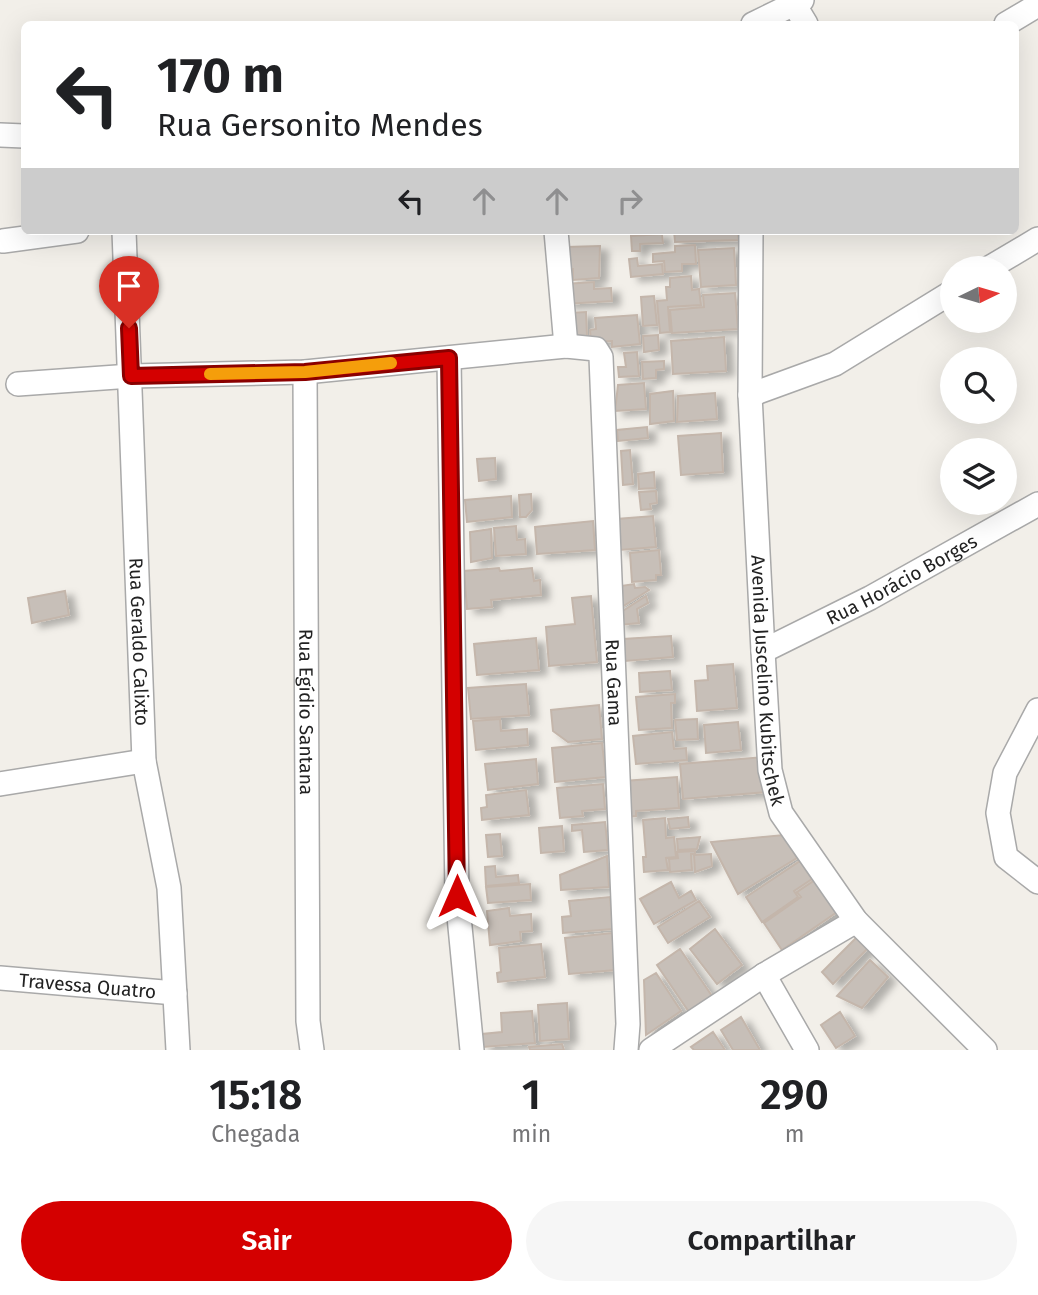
<!DOCTYPE html>
<html lang="pt">
<head>
<meta charset="utf-8">
<style>
	:root { --surface:#fff; --page:#f6f6f6; --text:#202124; --muted:#757577; --accent:#d40000 }
	body { margin:0; font-family:"Fira Sans",sans-serif; background:var(--page); color:var(--text); height:100vh; display:flex; flex-direction:column; font-size:26px; white-space:nowrap }
	* { box-sizing:border-box; margin:0 }
	p { font-size:23px; color:var(--muted) }
	.icon { flex:none; width:38px; height:38px; fill:none; stroke:currentColor; stroke-width:2; stroke-linecap:round; stroke-linejoin:round }
	.map { position:relative; height:1050px; overflow:hidden }
	.details { display:flex; flex-direction:column; background:var(--surface); flex:1 }
	.details>* { flex:none }
	.banner { position:absolute; left:21px; top:21px; width:998px; height:214px; border-radius:10px; box-shadow:0 7px 28px #0002; background:#fff; color:var(--text); overflow:hidden }
	.needle { width:46px; rotate:85deg }
	.fabs { position:absolute; left:940px; top:256px; display:grid; gap:14px }
	.fabs a { display:grid; place-items:center; width:77px; height:77px; border-radius:50%; background:var(--surface); box-shadow:0 7px 28px #0002; font-size:35px }
	.pin { position:absolute; display:grid; place-items:center; width:60px; height:60px; color:#fff; margin:-72px -30px; border-radius:50% 50% 50% 0; rotate:-45deg; box-shadow:0 0 7px #0007 }
	.pin .icon { rotate:45deg }
	.me { position:absolute; width:77px; margin:-38px; rotate:0deg; stroke-linejoin:round; filter:drop-shadow(0 0 5px #0008) }
	.turn { display:flex; align-items:center; gap:24px; height:147px; padding:0 21px; font-size:32px }
	.turn .icon { width:91px; height:91px; stroke-width:2.5 }
	.turn b { display:block; font-size:49px; line-height:60px }
	.lanes { display:flex; align-items:center; height:66px; padding:0 21px; background:#0003; justify-content:center; gap:35px; direction:ltr }
	.lanes .off { opacity:.35 }
	.eta { display:flex; justify-content:space-evenly; align-items:center; height:119px; text-align:center }
	.eta b { font-size:42px; font-weight:600; line-height:49px }
	.button { display:flex; gap:14px; margin-top:auto; padding:14px 21px }
	.button a { flex:1; height:80px; border-radius:42px; background:var(--accent); color:#fff; font-size:28px; font-weight:600; line-height:80px; text-align:center }
	.button a+a { background:var(--page); color:var(--text) }
	.map>svg:first-child { display:block }
	.building { fill:#c7bfb8; stroke:#c4b6ab; stroke-width:2; filter:url(#shadow) }
	.lines { fill:none; stroke-linecap:round; stroke-linejoin:round }
	.street-casing { stroke:#a9a9a9; stroke-width:26 }
	.street { stroke:#fff; stroke-width:23 }
	.route-casing { stroke:#8a0000; stroke-width:18 }
	.route { stroke:#d40000; stroke-width:12 }
	.slow { stroke:#f59e0b; stroke-width:12 }
	.labels { text-anchor:middle; dominant-baseline:central; stroke-width:7; stroke-linejoin:round; paint-order:stroke }
	.street-label { font-size:19px; fill:#222; stroke:#fff }
</style>
</head>
<body>
<div class="map">
<svg width="1038" height="1050" viewBox="0 0 1038 1050">
	<defs>
		<filter id="shadow"><feDropShadow dx="8" dy="4.5" stdDeviation="3.5" flood-color="#0004"/></filter>
	</defs>
	<rect width="100%" height="100%" fill="#f2efe9"/>
	<path class="building" d="M674 231H737L739 240 675 242Z
		M662 234 663 243 640 244V251H632L631 236Z
		M695 245 696 264H682V271L665 272 664 261 653 262V254L675 252V246Z
		M600 246 599 278 573 280V269H563L566 247Z
		M734 248 736 285 701 287 698 250Z
		M637 258 638 266 662 264 663 274 631 277 629 259Z
		M691 276 692 290 699 289 701 305 668 307 670 332 660 333 657 301 667 300 666 287H670V278Z
		M594 282V289L611 288 612 301 565 304 564 284Z
		M735 293 738 329 672 333 670 310 704 307 703 295Z
		M654 296 657 325 643 326 641 297Z
		M586 312 587 336 569 337 568 313Z
		M637 315 640 344 612 347V341L591 342 590 330 596 329 595 318Z
		M658 335 659 350 644 352 643 336Z
		M724 337 726 371 673 374 671 341Z
		M637 352 639 376 619 377 618 367H626L624 353Z
		M664 361V369L656 370V378L643 379 642 362Z
		M644 383 646 409 615 411 618 385Z
		M673 391 674 421 650 424V394Z
		M715 393 717 419 677 422 678 396Z
		M647 427 648 438 618 441 617 430Z
		M721 433 723 472 681 475 678 436Z
		M630 450 633 484 623 485 621 451Z
		M495 458 496 479 479 481 477 459Z
		M654 472 655 488 639 489 638 474Z
		M656 491 657 503 650 504 651 509 641 510 639 492Z
		M531 494 532 510 526 517H520L519 495Z
		M511 496 512 517 467 522 465 500Z
		M653 516 656 547 619 550 617 519Z
		M593 521 595 550 537 554 535 527Z
		M516 526 517 540 525 539 526 554 496 556 494 528Z
		M491 529 492 558 471 562 470 532Z
		M659 550 661 575H656V580L632 582 630 553Z
		M499 568 500 571 532 568 534 581 540 580 541 595 491 600 492 607 467 609 464 571Z
		M634 584 635 588 645 587 649 590 617 610 614 587Z
		M65 591 69 615 32 623 28 598Z
		M591 596 597 662 549 666 546 627 575 624 572 598Z
		M646 596 648 603 637 609 639 623 619 625 618 614Z
		M671 636 673 657 625 661 623 639Z
		M536 638 539 670 477 675 474 644Z
		M733 664 737 708 697 711 695 681 708 680 707 666Z
		M670 671 672 690 640 692 639 673Z
		M526 684 529 715 471 719 468 688Z
		M675 694V703H671L672 728 639 730 636 697Z
		M599 705 602 739 568 742 553 731 551 710Z
		M500 719 501 731 527 729 528 745 476 750 473 721Z
		M697 719 698 739 677 740 675 720Z
		M738 722 741 750 706 753 704 725Z
		M672 732 674 749 686 748 687 760 636 764 633 736Z
		M602 743 606 777 555 782 552 748Z
		M764 757 767 792 683 799 680 764Z
		M536 759 538 784 488 790 485 764Z
		M677 777 679 808 636 811V816L627 817 624 781Z
		M603 784 605 809 582 811 583 816 560 818 557 788Z
		M526 790 529 815 482 820 481 808 487 807 486 795Z
		M688 817 689 827 670 829 668 819Z
		M665 818 666 838 674 837 676 857 666 858 668 870 644 872 643 857H646L643 820Z
		M605 822 608 850 584 852 582 830 572 831V825Z
		M562 826 564 851 541 853 539 828Z
		M500 834 502 856 488 857 486 835Z
		M784 835 797 858 738 894 711 842Z
		M700 837 697 849 678 850 677 839Z
		M695 851V854H691L692 870 670 872 669 859 678 858 677 852Z
		M711 854 712 866 695 872 694 855Z
		M607 856 609 887 561 890 560 875Z
		M800 861 812 879 794 891 798 897 762 922 746 897Z
		M495 866 496 877 518 875 519 883 486 886 485 867Z
		M815 880 837 912 782 950 764 923 801 897 797 892Z
		M671 882 679 898 691 891 696 900 654 924 640 899Z
		M530 884 531 900 488 903 486 887Z
		M610 897 613 929 563 933 562 917 571 916 569 901Z
		M699 901 710 917 668 943 658 927Z
		M509 908 510 916 531 914 532 931 520 932 521 941 490 945 487 911Z
		M715 929 742 965 717 984 690 949Z
		M612 933 616 970 569 974 565 938Z
		M857 937 868 948 833 984 822 972Z
		M541 944 545 977 498 982 497 973 501 972 499 948Z
		M680 949 712 996 689 1012 657 965Z
		M870 960 888 977 862 1008 837 996Z
		M656 973 681 1011 646 1035 644 980Z
		M567 1003 569 1039 540 1041 538 1005Z
		M532 1011 535 1043 483 1047 482 1034 502 1032 501 1013Z
		M840 1012 855 1036 836 1048 821 1025Z
		M741 1017 760 1050H733L721 1030Z
		M713 1032 725 1050H694L691 1047Z
		M562 1044 564 1050H530L529 1047Z"/>
	<g class="lines">
		<g class="street-casing">
			<g id="street">
				<path d="M794 4 806 24"/>
				<path d="M753 24 802 0"/>
				<path d="M1006 24 1038 5"/>
				<path d="M0 135 24 136"/>
				<path id="s1" d="M124 231 144 761 169 888 178 1050"/>
				<path d="M556 231 566 346"/>
				<path id="s2" d="M751 231 750 395 763 651 770 770 781 813 856 921 985 1050"/>
				<path d="M3 241 77 231"/>
				<path d="M989 268 1038 239"/>
				<path d="M449 358 457 896 472 1050"/>
				<path id="s3" d="M305 372 308 1021 312 1050"/>
				<path id="s4" d="M18 384 131 376 305 372 566 346 596 349 601 357 628 1024 626 1050"/>
				<path d="M750 395 835 364 952 292"/>
				<path id="s5" d="M763 651 870 598 1038 504"/>
				<path d="M1038 710 1005 773 998 813 1006 857 1038 882"/>
				<path d="M0 784 144 761"/>
				<path d="M764 975 807 1050"/>
				<path id="s6" d="M0 978 175 993"/>
				<path d="M651 1050 764 975 856 921"/>
			</g>
		</g>
		<use href="#street" class="street"/>
	</g>
	<g class="lines">
		<g class="route-casing">
			<path id="route" d="M129 328 131 376 305 372 449 358 457 896"/>
		</g>
		<use href="#route" class="route"/>
		<path class="slow" d="M210 374 305 372 391 363"/>
	</g>
	<g class="labels">
		<g class="street-label">
			<text stroke="none"><textPath href="#s5" startOffset="156">Rua Horácio Borges</textPath></text>
			<text stroke="none"><textPath href="#s1" startOffset="411">Rua Geraldo Calixto</textPath></text>
			<text stroke="none"><textPath href="#s2" startOffset="450">Avenida Juscelino Kubitschek</textPath></text>
			<text stroke="none"><textPath href="#s4" startOffset="915">Rua Gama</textPath></text>
			<text stroke="none"><textPath href="#s3" startOffset="340">Rua Egídio Santana</textPath></text>
			<text stroke="none"><textPath href="#s6" startOffset="88">Travessa Quatro</textPath></text>
		</g>
	</g>
</svg>
<div class="fabs">
<a><svg class="needle" viewBox="-14 -14 28 28"><path d="M0-13l5 13h-10z" fill="#e53935"/><path d="M0 13l5-13h-10z" fill="#757577"/></svg></a>
<a><svg class="icon" aria-label="search" viewBox="0 0 24 24"><circle cx="10" cy="10" r="6"/><path d="M15 15l6 6"/></svg></a>
<a><svg class="icon" aria-label="layers" viewBox="0 0 24 24"><path d="M12 4l9 5-9 5-9-5zM3 14l9 5 9-5"/></svg></a>
</div>
<div class="pin" style="left:129px;top:328px;background:#d93025"><svg class="icon" aria-label="arrive" viewBox="0 0 24 24"><path d="M6 21V4h12l-3 4 3 4H6"/></svg></div>
<svg class="me" style="left:457px;top:896px" viewBox="-20 -20 40 40"><path d="M0-17L14 15 0 8-14 15z" fill="#d40000" stroke="#fff" stroke-width="4"/></svg>
<div class="banner">
<div class="turn"><svg class="icon" aria-label="left" viewBox="0 0 24 24"><path d="M17 20v-9H6M10 6l-5 5 5 5"/></svg><div><b>170 m</b>Rua Gersonito Mendes</div></div>
<div class="lanes"><svg class="icon" aria-label="left" viewBox="0 0 24 24"><path d="M17 20v-9H6M10 6l-5 5 5 5"/></svg><svg class="icon off" aria-label="ahead" viewBox="0 0 24 24"><path d="M12 20V5M6 11l6-6 6 6"/></svg><svg class="icon off" aria-label="ahead" viewBox="0 0 24 24"><path d="M12 20V5M6 11l6-6 6 6"/></svg><svg class="icon off" aria-label="right" viewBox="0 0 24 24"><path d="M7 20v-9h11M14 6l5 5-5 5"/></svg></div>
</div>
</div>
<section class="details">
<div class="eta">
<div><b>15:18</b><p>Chegada</p></div>
<div><b>1</b><p>min</p></div>
<div><b>290</b><p>m</p></div>
</div>
<div class="button"><a>Sair</a><a>Compartilhar</a></div>
</section>
</body>
</html>
